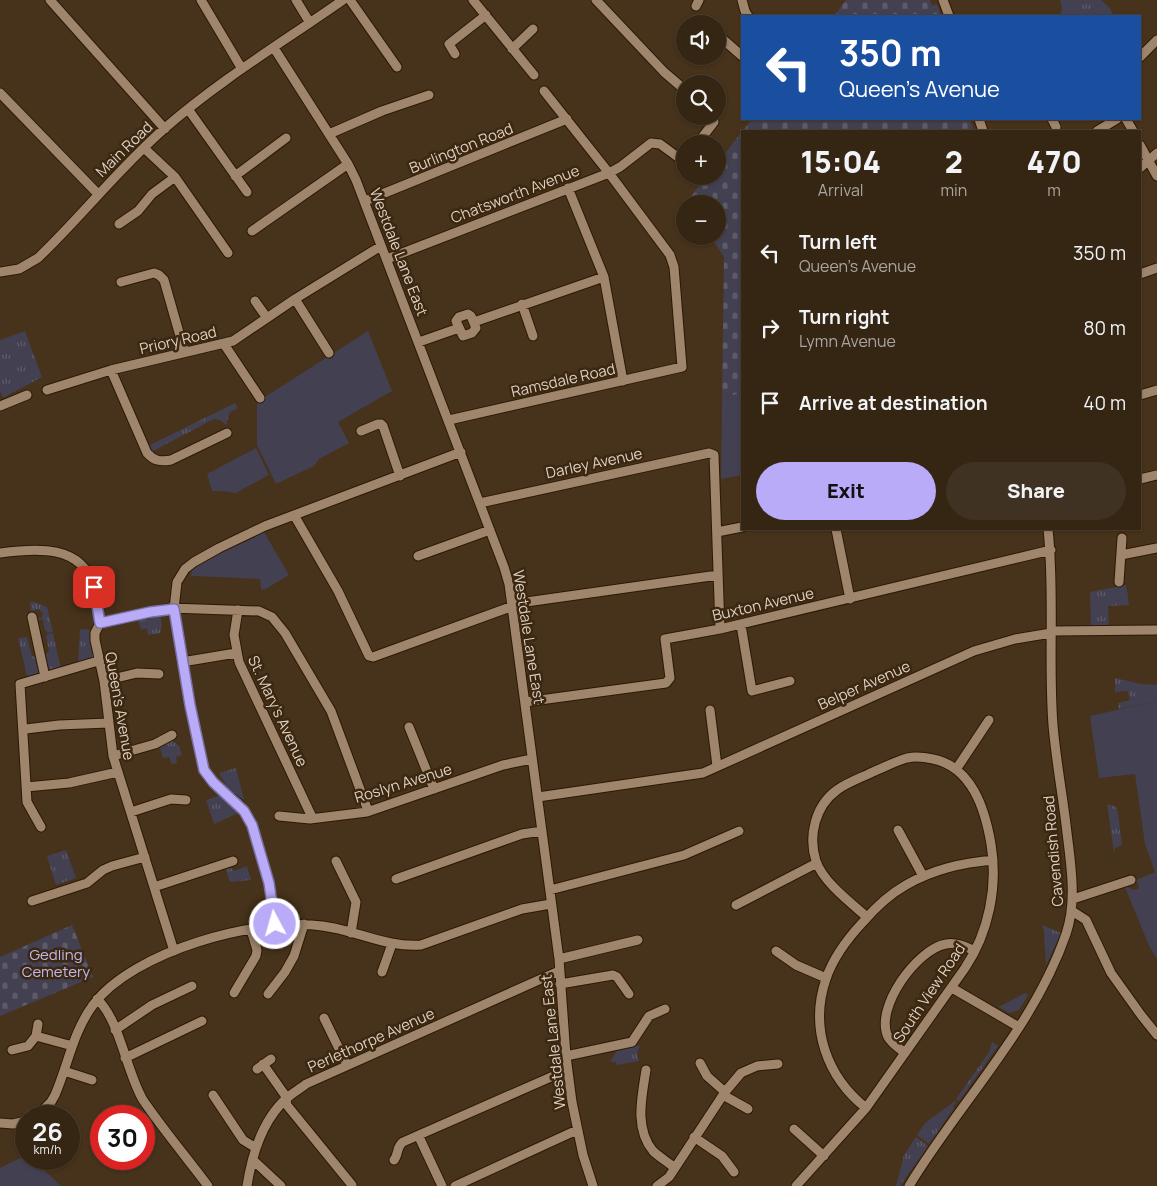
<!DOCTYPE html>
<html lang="en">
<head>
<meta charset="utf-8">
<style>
	:root { --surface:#352614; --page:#403222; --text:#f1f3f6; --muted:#aaa5a0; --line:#4f4334; --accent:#b9abf7 }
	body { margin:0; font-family:Manrope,sans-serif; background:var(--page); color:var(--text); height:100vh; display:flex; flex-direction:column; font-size:19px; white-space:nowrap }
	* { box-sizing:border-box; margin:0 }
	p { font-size:16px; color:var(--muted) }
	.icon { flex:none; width:28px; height:28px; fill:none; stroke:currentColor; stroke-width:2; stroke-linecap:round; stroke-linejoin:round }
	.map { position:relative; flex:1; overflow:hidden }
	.details { position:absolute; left:741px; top:130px; width:400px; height:400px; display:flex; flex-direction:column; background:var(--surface); border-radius:0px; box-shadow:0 1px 4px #0004,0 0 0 1px var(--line) }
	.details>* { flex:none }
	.hud { position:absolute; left:741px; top:15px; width:400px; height:105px; border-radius:0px; box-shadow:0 1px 4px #0004,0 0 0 1px var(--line); background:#1a4fa0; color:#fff; overflow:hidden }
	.tools { position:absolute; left:676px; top:15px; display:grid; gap:10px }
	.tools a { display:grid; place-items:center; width:50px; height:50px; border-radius:50%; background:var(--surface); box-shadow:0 1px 4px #0004,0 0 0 1px var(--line); font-size:25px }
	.speed { position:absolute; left:15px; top:1105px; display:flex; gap:10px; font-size:25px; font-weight:700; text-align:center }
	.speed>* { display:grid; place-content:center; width:65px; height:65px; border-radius:50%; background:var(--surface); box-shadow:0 1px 4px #0004,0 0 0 1px var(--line); line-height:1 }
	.speed small { font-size:12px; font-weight:400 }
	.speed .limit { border:8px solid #d22; background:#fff; color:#111 }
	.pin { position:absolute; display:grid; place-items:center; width:42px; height:42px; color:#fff; margin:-21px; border-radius:10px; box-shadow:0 2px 8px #0006 }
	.me { position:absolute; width:55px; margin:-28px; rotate:354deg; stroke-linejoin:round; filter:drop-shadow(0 0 4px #0008) }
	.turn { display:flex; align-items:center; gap:18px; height:105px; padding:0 15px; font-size:22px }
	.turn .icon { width:65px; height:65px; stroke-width:2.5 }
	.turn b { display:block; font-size:35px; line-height:42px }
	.eta { display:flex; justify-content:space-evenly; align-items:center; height:85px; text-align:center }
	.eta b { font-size:30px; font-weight:800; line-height:35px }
	.primary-button { display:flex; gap:10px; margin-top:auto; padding:10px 15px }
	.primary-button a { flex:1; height:58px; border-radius:30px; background:var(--accent); color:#111; font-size:20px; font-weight:800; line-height:58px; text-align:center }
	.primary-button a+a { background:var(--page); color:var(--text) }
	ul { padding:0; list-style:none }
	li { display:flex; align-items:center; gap:15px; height:75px; padding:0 15px }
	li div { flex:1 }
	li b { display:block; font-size:19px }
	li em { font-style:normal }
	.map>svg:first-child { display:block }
	.grass { fill:url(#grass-tufts) }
	.cemetery { fill:url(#cemetery-stones) }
	.green { fill:#434052 }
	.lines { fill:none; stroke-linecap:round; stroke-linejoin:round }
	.minor-casing { stroke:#2d1903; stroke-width:11 }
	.minor { stroke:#9e856c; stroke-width:9 }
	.route-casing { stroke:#786fa1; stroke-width:12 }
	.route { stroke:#b9abf7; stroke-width:9 }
	.labels { text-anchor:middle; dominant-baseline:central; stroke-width:5; stroke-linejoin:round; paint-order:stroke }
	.street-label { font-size:15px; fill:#ded0c3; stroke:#3c2811 }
	.park-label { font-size:15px; fill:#c1b7ee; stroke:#3c2811 }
</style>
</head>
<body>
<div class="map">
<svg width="1157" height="1186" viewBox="0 0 1157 1186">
	<defs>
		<pattern id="grass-tufts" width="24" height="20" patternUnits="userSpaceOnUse" patternTransform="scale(1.25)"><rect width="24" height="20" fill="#434052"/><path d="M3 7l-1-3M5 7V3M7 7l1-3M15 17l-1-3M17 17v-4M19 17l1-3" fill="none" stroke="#5e5b69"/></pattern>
		<pattern id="cemetery-stones" width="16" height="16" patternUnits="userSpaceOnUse" patternTransform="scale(1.25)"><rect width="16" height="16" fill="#434052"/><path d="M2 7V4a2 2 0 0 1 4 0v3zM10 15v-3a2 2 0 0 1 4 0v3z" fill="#5e5b69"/></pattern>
	</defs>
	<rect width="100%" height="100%" fill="#47321b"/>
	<path class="grass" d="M1060 0H1101L1109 7 1113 14V16H1060L1062 8Z
		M25 331 42 377 3 398 0 390V340Z
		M235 403 238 408 230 412 226 425 220 420 214 419 153 451 148 449 146 447Z
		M1126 585 1129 605 1108 606 1109 628H1091L1090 592Z
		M30 602H34L47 607 53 632 47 633V631H45L43 620 37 619V618H41L43 614 39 609 31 611Z
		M160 615 162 625 160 633 148 635 147 628 141 630 138 620Z
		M80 629 92 630 93 659 78 664Z
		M53 633 61 669 49 671 44 655 49 652 46 635Z
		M27 637 32 656 37 657 40 675 28 680 18 638Z
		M1115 678 1141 684 1157 685V701L1119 709 1118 703 1130 700 1128 691 1115 692Z
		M171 740 179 746 182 755 176 757 177 763 172 764 169 757 163 758 160 748Z
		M236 768 244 799 241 800 227 787 219 773Z
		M220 795 233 806 238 813 214 824 206 800Z
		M1107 804 1116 807 1118 813 1122 845 1115 848 1114 853Z
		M66 850 76 878 56 885 47 856Z
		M247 866 251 880 231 882 229 880 226 869 231 868 234 871Z
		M1042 925 1061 933 1046 965 1044 931Z
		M1025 993 1028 995 1019 1010 1009 1013 999 1007Z
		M992 1042 998 1046 959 1101 956 1099 989 1052Z
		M640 1045 637 1054 639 1061 617 1065 616 1062H610L617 1050Z
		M955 1101 956 1102 953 1107 954 1108 929 1144 917 1135 925 1123Z
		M916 1137 928 1146 900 1186H896L904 1155Z"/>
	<path class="cemetery" d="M846 0H930L932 6 937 4 941 16H834Z
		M752 119H970L974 131H743Z
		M742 131V393L722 398 724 257 710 236H718V204H688L686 202 707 176H718V163Z
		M72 925 93 977 0 1016V957Z"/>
	<path class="green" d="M368 331 392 391 338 422 349 443 319 459 314 466 276 484 257 445V402Z
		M742 393V475L721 479 722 398Z
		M256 448 269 475 236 493 223 491H212L207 474Z
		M264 532 289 575 264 590 261 589 260 579 191 576 192 570 213 555Z
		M1157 701V959L1150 948 1124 885 1134 890 1139 888 1136 880 1155 872 1145 844 1135 774 1099 778 1090 716Z
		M26 1155V1159H32L61 1186H0V1168Z"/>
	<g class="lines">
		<g class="minor-casing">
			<path id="minor" d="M50 0 165 129
				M201 0 242 69
				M296 0 310 23
				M350 0 397 67
				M473 0 534 75
				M596 0 664 72 685 90
				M742 0 745 11 748 16
				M943 0 949 16
				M696 6 699 0
				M718 35 742 56
				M274 48 348 164 356 180 504 567 509 584 559 959 566 1056 572 1102 583 1155 593 1186
				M512 49 533 29
				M455 54 449 44 486 15
				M1140 57 1157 40
				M0 93 98 194
				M188 109 247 192
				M979 119 983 131
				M1052 119 1056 127
				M1126 119 1133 131
				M1097 131 1117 119
				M329 134 382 111 429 95
				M697 144 714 122 713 116
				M1140 145 1157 176
				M144 148 175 177 228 253
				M1140 168 1157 153
				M235 176 286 138
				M568 188 604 277 623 381
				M365 201 567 119
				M119 224 138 211 152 194 175 177
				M252 231 348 164
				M387 259 609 173 620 167 651 143 660 144 679 158 685 156
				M0 272 19 269 38 258C82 216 119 168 165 128 220 80 283 42 343 0
				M1140 274 1157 268
				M121 282 154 273 159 275 164 280 184 350 187 351
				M295 299 329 353
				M255 301 267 318
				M522 304 533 336
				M468 314 471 316 476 328 472 333 463 336 456 321 459 317Z
				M474 322 604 277
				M419 342 459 328
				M224 344 260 398
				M111 370 147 453C154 461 161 462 171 460L227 433
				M47 390 111 370 233 341 295 299 381 246
				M1140 395 1157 390
				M0 406 27 395
				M449 420 682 367 674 267 670 255 609 173 544 91
				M361 431 378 424H381L383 426 400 476
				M1140 479 1157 475
				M480 503 709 453 714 455 720 629
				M294 515 338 591 369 656 373 657 513 606
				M836 529 850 599
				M717 532 742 527
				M0 553C36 548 83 544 94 588 97 599 98 611 100 623
				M1121 555 1157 548
				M418 556 490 530
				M1119 582 1122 538
				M512 604 718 575
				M238 610 234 635 239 662 311 815 310 819
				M32 617 45 677
				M741 625 752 691 790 681
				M1051 631 1157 630
				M182 662 236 653
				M104 681 137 673 159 674
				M525 702 666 683 670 678 665 639 720 629 1051 550
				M710 710 717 766
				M409 727 434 789
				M23 728 26 729 59 725 108 723
				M113 756 155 744 172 735
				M957 768 989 720
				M26 787 69 783 118 772
				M538 797 703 773 974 651 1015 639 1051 633
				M131 812 171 799 186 800
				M279 816 310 819 367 812 503 765 532 759
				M41 827 27 802 20 684 98 661
				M898 830 923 876
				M336 861 356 902 351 933
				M396 879 522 834 542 831
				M154 887 233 861
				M550 890 684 855 739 831
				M1073 899 1131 880
				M32 901 87 883 103 870 112 866 145 857
				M736 905 817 863
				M1072 911 1086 920 1111 973 1141 1015 1157 1035
				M276 926 269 883 252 825 238 803 213 783 204 770 190 705 174 609 177 582 185 569 194 562 219 548 265 526 461 452
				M174 951 113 756 104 681 95 640V633L100 623 171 608 259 611 272 617 285 633 331 711 367 808V812
				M776 951 796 965 826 978
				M559 959 638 940
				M382 972 392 944
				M560 984 613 975 617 977 629 994
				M952 988 1019 1027
				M234 993 256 956 257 950 251 930
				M268 994 285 972 294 956 304 924
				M97 999C120 1020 126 1071 143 1100 162 1128 187 1158 208 1186
				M324 1018 347 1065
				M115 1030 152 1005 192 986
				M36 1036 38 1024
				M12 1050 28 1046 36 1036 69 1045 72 1044
				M905 1053C899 1048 892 1044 888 1037 874 1008 917 949 946 944 956 942 966 947 975 951
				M566 1056 632 1042 649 1016 665 1009
				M125 1058 202 1021
				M700 1063 707 1076 725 1092
				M263 1064 287 1098 286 1104 352 1185
				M257 1069 271 1059
				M646 1070C642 1096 634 1128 653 1151 659 1157 668 1162 675 1168
				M64 1071 92 1080
				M213 1095 243 1140 256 1148
				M723 1095 748 1109
				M866 1108C827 1077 809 1028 826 979 833 958 848 938 863 922 875 908 890 894 906 885 934 869 962 863 993 860
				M37 1116 51 1102 55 1095C68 1065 73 1032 93 1005 133 951 257 917 322 926 356 930 387 948 421 945L522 909 551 904
				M0 1123 13 1124 26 1121
				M794 1129 824 1156
				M421 1134 420 1139 442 1186
				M694 1137 722 1156 734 1172
				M253 1160 281 1186
				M394 1160C399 1154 396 1147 403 1142L567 1070
				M247 1186C252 1154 262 1120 287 1098 292 1093 300 1089 306 1084L559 971
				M455 1186 577 1130
				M657 1186 669 1177 725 1092 741 1073 757 1066 778 1064
				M796 1186 866 1108 965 968C989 932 998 886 991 844 985 809 972 767 933 759 924 757 916 756 907 758 896 761 885 767 875 771 863 777 848 782 837 790 815 806 808 836 816 861 823 882 851 903 867 917
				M909 1186C960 1102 1033 1029 1066 934 1077 902 1071 866 1067 833 1063 797 1056 761 1053 725 1048 659 1055 594 1048 529"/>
		</g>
		<use href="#minor" class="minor"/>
	</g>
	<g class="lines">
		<g class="route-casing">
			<path id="route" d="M94 587 100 623 150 612 174 609 190 705 204 770 213 782 244 811 252 825 269 883 275 924"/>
		</g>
		<use href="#route" class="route"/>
	</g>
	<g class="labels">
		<g class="street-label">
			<text transform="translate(461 148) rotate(-22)">Burlington Road</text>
			<text transform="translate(124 149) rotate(-44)">Main Road</text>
			<text transform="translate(515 194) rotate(-21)">Chatsworth Avenue</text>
			<text transform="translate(399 252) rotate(69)">Westdale Lane East</text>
			<text transform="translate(178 340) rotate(-13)">Priory Road</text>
			<text transform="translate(563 380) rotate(-13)">Ramsdale Road</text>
			<text transform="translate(594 463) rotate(-12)">Darley Avenue</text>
			<text transform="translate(763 604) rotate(-13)">Buxton Avenue</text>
			<text transform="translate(529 637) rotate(81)">Westdale Lane East</text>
			<text transform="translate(864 685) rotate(-24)">Belper Avenue</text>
			<text transform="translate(120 706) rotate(80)">Queen's Avenue</text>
			<text transform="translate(278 711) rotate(65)">St. Mary's Avenue</text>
			<text transform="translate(403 783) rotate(-17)">Roslyn Avenue</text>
			<text transform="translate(1053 851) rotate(-95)">Cavendish Road</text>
			<text transform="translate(929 993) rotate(-56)">South View Road</text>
			<text transform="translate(371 1040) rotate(-24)">Perlethorpe Avenue</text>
			<text transform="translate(553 1042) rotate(-96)">Westdale Lane East</text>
		</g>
		<g class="park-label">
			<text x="56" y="954">Gedling<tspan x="56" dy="17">Cemetery</tspan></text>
		</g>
	</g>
</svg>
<div class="tools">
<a><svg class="icon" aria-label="sound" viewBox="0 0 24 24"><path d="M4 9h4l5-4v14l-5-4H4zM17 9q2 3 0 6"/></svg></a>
<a><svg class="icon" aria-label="search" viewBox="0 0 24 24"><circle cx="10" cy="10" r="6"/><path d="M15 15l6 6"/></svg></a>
<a>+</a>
<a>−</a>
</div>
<div class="speed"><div>26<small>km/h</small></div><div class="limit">30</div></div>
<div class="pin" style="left:94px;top:587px;background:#d93025"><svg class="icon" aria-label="arrive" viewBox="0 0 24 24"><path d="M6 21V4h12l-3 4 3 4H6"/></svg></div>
<svg class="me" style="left:275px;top:924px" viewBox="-20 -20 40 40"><circle r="17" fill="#b9abf7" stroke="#fff" stroke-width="3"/><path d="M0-11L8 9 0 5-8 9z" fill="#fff"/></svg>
<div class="hud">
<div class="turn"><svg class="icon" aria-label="left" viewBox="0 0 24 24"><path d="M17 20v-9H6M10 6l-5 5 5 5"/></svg><div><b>350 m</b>Queen's Avenue</div></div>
</div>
<section class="details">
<div class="eta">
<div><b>15:04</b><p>Arrival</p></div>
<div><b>2</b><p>min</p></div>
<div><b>470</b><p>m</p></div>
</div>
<ul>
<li><svg class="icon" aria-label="left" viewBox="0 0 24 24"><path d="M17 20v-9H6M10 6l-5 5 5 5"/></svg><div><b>Turn left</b><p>Queen's Avenue</p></div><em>350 m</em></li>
<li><svg class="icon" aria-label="right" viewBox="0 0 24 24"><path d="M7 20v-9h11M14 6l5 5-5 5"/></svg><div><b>Turn right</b><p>Lymn Avenue</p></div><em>80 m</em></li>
<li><svg class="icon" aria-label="arrive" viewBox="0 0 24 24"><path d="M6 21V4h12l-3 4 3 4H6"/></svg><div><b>Arrive at destination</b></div><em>40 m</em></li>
</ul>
<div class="primary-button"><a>Exit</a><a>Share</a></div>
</section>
</div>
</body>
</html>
